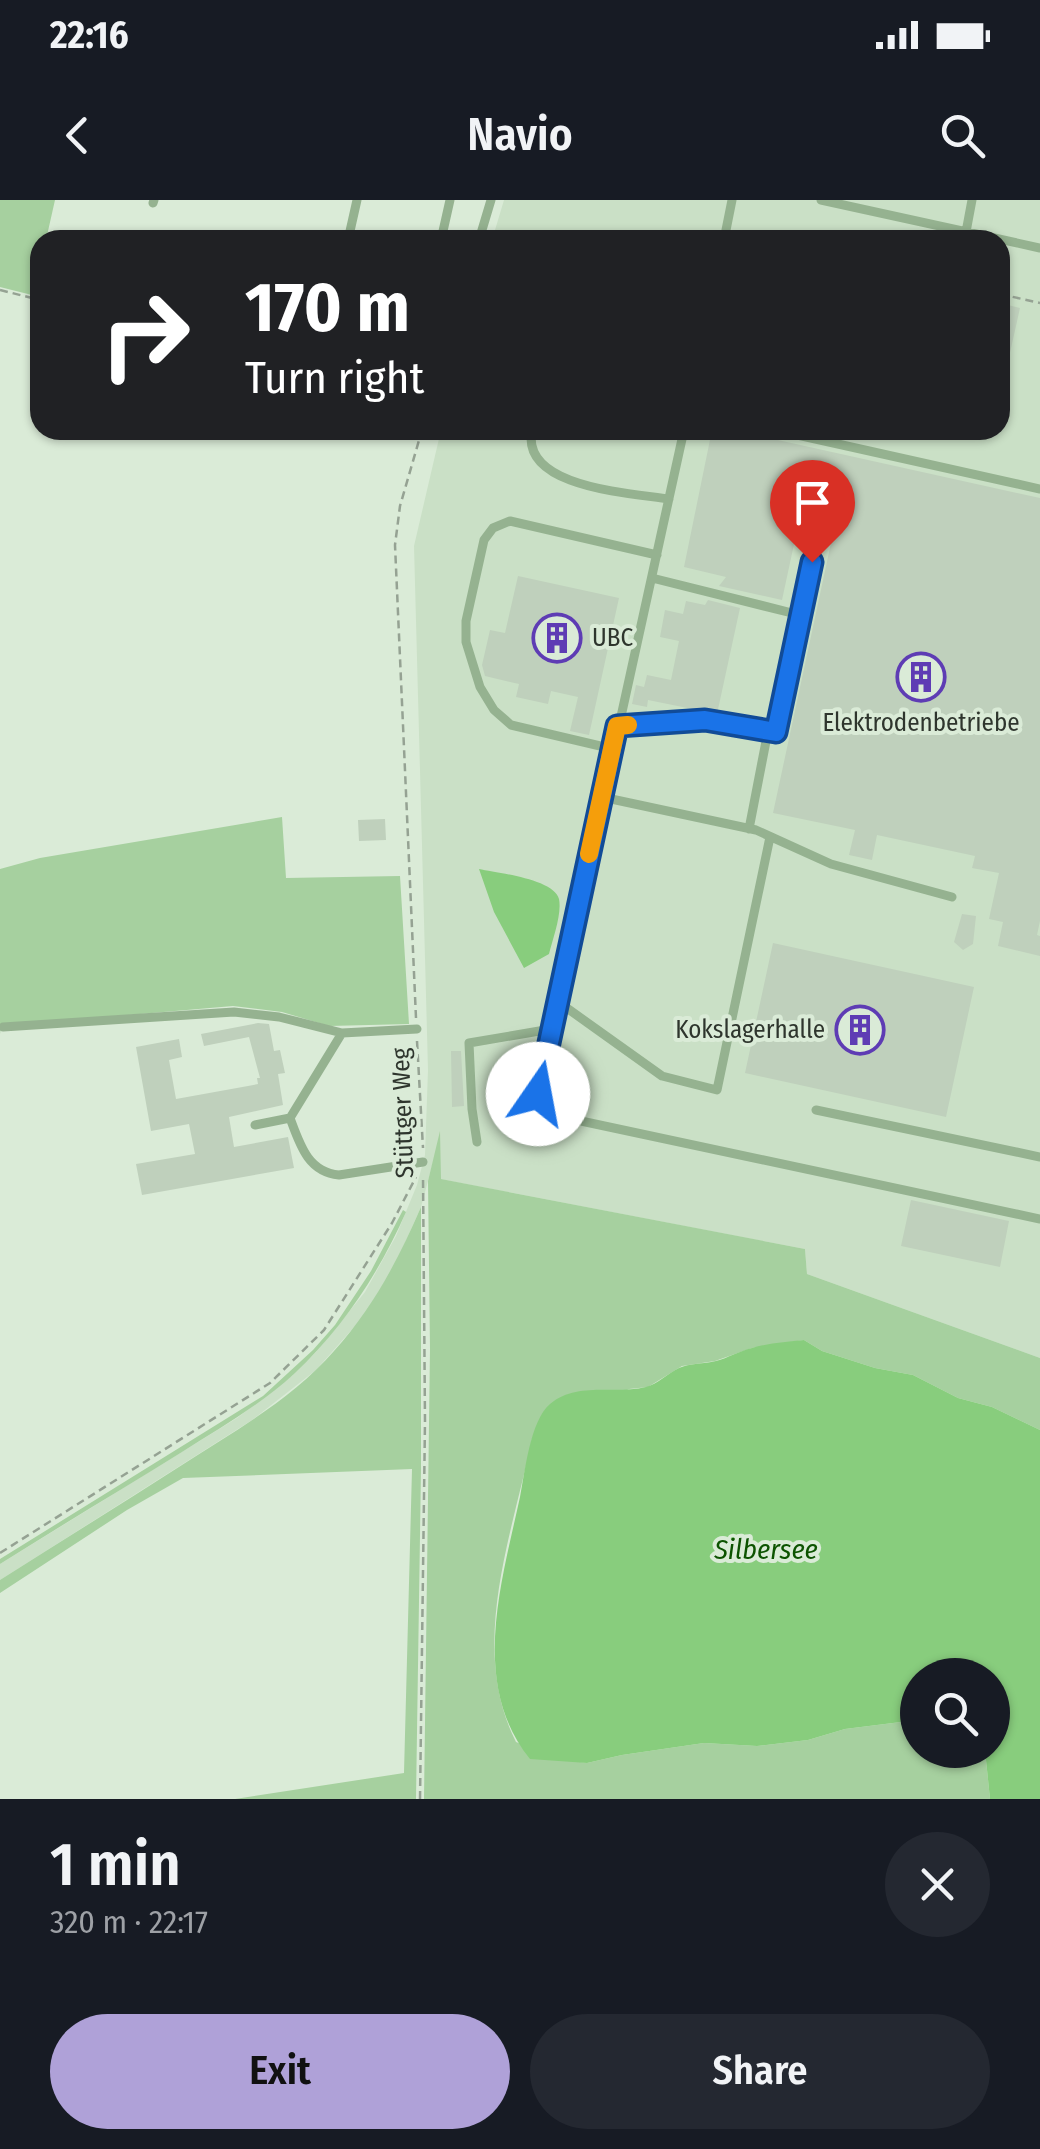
<!DOCTYPE html>
<html lang="en">
<head>
<meta charset="utf-8">
<style>
	:root { --surface:#171b24; --page:#242831; --text:#f1f3f6; --muted:#9ea1a6; --accent:#afa1d8 }
	body { margin:0; font-family:"Fira Sans Condensed",sans-serif; background:var(--page); color:var(--text); height:100vh; display:flex; flex-direction:column; font-size:38px; white-space:nowrap }
	* { box-sizing:border-box; margin:0 }
	p { font-size:32px; color:var(--muted) }
	.icon { flex:none; width:55px; height:55px; fill:none; stroke:currentColor; stroke-width:2; stroke-linecap:round; stroke-linejoin:round }
	.map { position:relative; height:1599px; overflow:hidden }
	.sheet { display:flex; flex-direction:column; background:var(--surface); flex:1 }
	.sheet>* { flex:none }
	.top-card { position:absolute; left:30px; top:30px; width:980px; height:210px; border-radius:30px; box-shadow:0 2px 8px #0004; background:#202124; color:#fff; overflow:hidden }
	.fabs { position:absolute; left:900px; top:1458px; display:grid; gap:20px }
	.fabs a { display:grid; place-items:center; width:110px; height:110px; border-radius:50%; background:var(--surface); box-shadow:0 2px 8px #0004; font-size:50px }
	.pin { position:absolute; display:grid; place-items:center; width:85px; height:85px; color:#fff; margin:-102px -42px; border-radius:50% 50% 50% 0; rotate:-45deg; box-shadow:0 0 10px #0007 }
	.pin .icon { rotate:45deg }
	.me { position:absolute; width:110px; margin:-55px; rotate:12deg; stroke-linejoin:round; filter:drop-shadow(0 0 8px #0008) }
	.turn { display:flex; align-items:center; gap:35px; height:210px; padding:0 50px; font-size:45px }
	.turn .icon { width:130px; height:130px; stroke-width:2.5 }
	.turn b { display:block; font-size:70px; line-height:85px }
	.round { display:grid; place-items:center; flex:none; width:105px; height:105px; border-radius:52px; background:var(--page) }
	.overview { display:flex; align-items:center; justify-content:space-between; height:170px; padding:0 50px }
	h1 { font-size:60px; font-weight:600; line-height:75px }
	.cta { display:flex; gap:20px; margin-top:auto; padding:20px 50px }
	.cta a { flex:1; height:115px; border-radius:60px; background:var(--accent); color:#111; font-size:40px; font-weight:600; line-height:115px; text-align:center }
	.cta a+a { background:var(--page); color:var(--text) }
	.status { display:flex; justify-content:space-between; align-items:center; height:70px; padding:0 50px; background:var(--surface); direction:ltr }
	.status svg { height:28px; fill:currentColor }
	header { display:flex; justify-content:space-between; align-items:center; height:130px; padding:0 50px; background:var(--surface); font-size:45px; font-weight:600 }
	.map>svg:first-child { display:block }
	.built { fill:#cae0c6 }
	.green { fill:#a6d09f }
	.water { fill:#88cd7d }
	.building { fill:#bfd0bc }
	.lines { fill:none; stroke-linecap:round; stroke-linejoin:round }
	.path { stroke:#95a293; stroke-width:2.5; stroke-dasharray:8 5; stroke-linecap:butt }
	.service { stroke:#95b290; stroke-width:9 }
	.route-casing { stroke:#114b97; stroke-width:25 }
	.route { stroke:#1a73e8; stroke-width:18 }
	.slow { stroke:#f59e0b; stroke-width:18 }
	.labels { text-anchor:middle; dominant-baseline:central; stroke-width:8; stroke-linejoin:round; paint-order:stroke }
	.poi-label { font-size:25px; fill:#2e352d; stroke:#daebd7; text-anchor:start }
	.street-label { font-size:25px; fill:#2e352d; stroke:#daebd7 }
	.water-label { font-size:28px; font-style:italic; fill:#0c5300; stroke:#daebd7 }
</style>
</head>
<body>
<div class="status"><b>22:16</b><svg viewBox="0 0 49 12"><path d="M0 12V9h3v3zM5 12V6h3v6zM10 12V3h3v9zM15 12V0h3v12zM26 1h20v11H26zM47 4h2v5h-2z"/></svg></div>
<header><svg class="icon" aria-label="back" viewBox="0 0 24 24"><path d="M15 5l-7 7 7 7"/></svg>Navio<svg class="icon" aria-label="search" viewBox="0 0 24 24"><circle cx="10" cy="10" r="6"/><path d="M15 15l6 6"/></svg></header>
<div class="map">
<svg width="1040" height="1599" viewBox="0 0 1040 1599">
	<rect width="100%" height="100%" fill="#daebd7"/>
	<path class="built" d="M504 0H1040V1158L807 1074 805 1049 440 979V936L421 1007 395 1065 363 1117 316 1170 252 1220 0 1380V1364L237 1218 293 1175 316 1152 365 1092 396 1036 417 985 425 955 428 870 414 346 441 230H1000V40H492Z"/>
	<path class="green" d="M0 0H55L46 40H40V70L35 92 40 97 0 87Z
		M282 617 286 678 400 676 409 824 329 826 282 812 233 806 1 826 0 834V669L40 658Z
		M440 931 441 979 805 1049 807 1074 1040 1158V1230L992 1207 958 1198 913 1175 875 1168 822 1151 804 1140 752 1148 715 1161 682 1166 648 1187 629 1189 532 1239C512 1336 468 1447 516 1542L560 1559 587 1563 622 1555 704 1543 757 1546 808 1540 845 1529 917 1520 918 1550H985L990 1599H424L430 1149 428 981Z
		M421 1007V1269L416 1599H235L404 1573 412 1269 183 1278 127 1310 0 1393V1380C60 1342 121 1304 182 1265 235 1231 292 1199 334 1151 373 1108 398 1060 421 1007Z
		M403 1010 406 1012C379 1073 343 1128 294 1174 260 1205 220 1228 182 1252 121 1290 60 1326 0 1364V1359L263 1196 313 1150 335 1125 371 1071Z"/>
	<path class="water" d="M479 669C498 673 554 679 559 699 562 714 553 738 549 754L524 768 494 712Z
		M804 1140 822 1151 875 1168 913 1175 958 1198 992 1207 1040 1230V1599H990L985 1550H992V1475H918L917 1520 845 1529 808 1540 757 1546 704 1543 622 1555 587 1563 530 1559C469 1484 502 1381 520 1297 525 1272 530 1221 550 1204 578 1181 615 1195 646 1187 658 1184 668 1173 679 1168 690 1163 704 1164 716 1161 728 1158 739 1151 752 1148 768 1143 787 1142 804 1140Z"/>
	<path class="building" d="M1000 103 1020 108 1005 175H1000Z
		M712 230H733L1040 298V721L1037 735 1040 736V756L998 746 1003 722 989 719 999 673 972 668 975 656 877 635 872 660 849 655 855 630 773 613 834 329 799 321 782 400 719 386 726 377 684 367Z
		M518 376 619 398 589 535 570 531 578 497 551 491 548 504 516 497 519 484 485 476 482 465 490 430 505 433Z
		M708 400 740 408 717 514 648 500 647 507 632 504 636 485 644 487 647 475 671 480 679 441 660 437 665 410 683 414 686 401 705 405Z
		M385 619 386 640 359 641 358 620Z
		M962 714 976 716 973 744 963 750 954 742Z
		M773 743 974 787 946 917 745 873Z
		M258 823 269 824 274 851 280 850 285 873 278 874 283 905 229 917 234 947 288 937 294 968 142 995 136 964 195 954 189 924 151 931 136 847 179 839 182 857 169 860 176 899 248 886 258 884 257 878H260L249 837 204 846 201 834Z
		M451 851H461L464 906 452 907Z
		M911 1000 1009 1021 1000 1067 901 1046Z"/>
	<g class="lines">
		<path class="path" d="M0 90 40 100
			M1000 94 1040 103
			M416 818 395 345 400 306 422 230
			M417 841 423 948
			M0 1353 270 1183 324 1130 392 1023 416 977
			M420 1599 425 1221 423 976"/>
		<path class="service" d="M821 0 1040 48
			M153 3 154 0
			M966 32 972 0
			M348 40 357 0
			M441 40 450 0
			M479 40 491 0
			M724 40 732 0
			M532 230C520 288 631 293 669 299
			M684 230 538 894 553 915 1040 1019
			M775 230 1040 289
			M652 378 800 415
			M617 525 705 520 775 532 817 335
			M613 549 511 525 494 510 480 487 466 442V421L484 340 493 328 510 321 657 355
			M602 597 756 630 831 664 952 697
			M749 629 768 531
			M557 801 662 876 717 890 770 637
			M3 827 234 812 279 817 342 833 417 829
			M816 910 1040 957
			M290 918 342 833
			M255 925 290 918C300 945 308 972 339 975L423 962
			M477 942 472 909 469 843 551 829"/>
	</g>
	<g class="lines">
		<g class="route-casing">
			<path id="route" d="M538 894 617 526 705 520 776 532 812 362"/>
		</g>
		<use href="#route" class="route"/>
		<path class="slow" d="M589 654 617 526 628 525"/>
	</g>
	<defs>
		<g id="building-ring" transform="scale(2.5)"><circle r="9.5" fill="#daebd7" stroke="#5e3cb4" stroke-width="1.5"/><path d="M-4-6H4V6H1V3H-1V6H-4ZM-2.5-4.3h1.7v1.8h-1.7ZM.8-4.3h1.7v1.8H.8ZM-2.5-1h1.7V.8h-1.7ZM.8-1h1.7V.8H.8Z" fill="#5e3cb4"/></g>
	</defs>
	<g fill-rule="evenodd">
		<use href="#building-ring" x="557" y="438"/>
		<use href="#building-ring" x="921" y="477"/>
		<use href="#building-ring" x="860" y="830"/>
	</g>
	<g class="labels">
		<g class="poi-label">
			<text x="592" y="438">UBC</text>
			<text x="921" y="523" text-anchor="middle">Elektrodenbetriebe</text>
			<text x="825" y="830" text-anchor="end">Kokslagerhalle</text>
		</g>
		<g class="street-label">
			<text transform="translate(403 913) rotate(-92)">Stüttger Weg</text>
		</g>
		<g class="water-label">
			<text x="766" y="1349">Silbersee</text>
		</g>
	</g>
</svg>
<div class="fabs">
<a><svg class="icon" aria-label="search" viewBox="0 0 24 24"><circle cx="10" cy="10" r="6"/><path d="M15 15l6 6"/></svg></a>
</div>
<div class="pin" style="left:812px;top:362px;background:#d93025"><svg class="icon" aria-label="arrive" viewBox="0 0 24 24"><path d="M6 21V4h12l-3 4 3 4H6"/></svg></div>
<svg class="me" style="left:538px;top:894px" viewBox="-20 -20 40 40"><circle r="19" fill="#fff"/><path d="M0-13L10 11 0 6-10 11z" fill="#1a73e8"/></svg>
<div class="top-card">
<div class="turn"><svg class="icon" aria-label="right" viewBox="0 0 24 24"><path d="M7 20v-9h11M14 6l5 5-5 5"/></svg><div><b>170 m</b>Turn right</div></div>
</div>
</div>
<section class="sheet">
<div class="overview"><div><h1>1 min</h1><p>320 m · 22:17</p></div><a class="round"><svg class="icon" aria-label="close" viewBox="0 0 24 24"><path d="M6 6l12 12M18 6L6 18"/></svg></a></div>
<div class="cta"><a>Exit</a><a>Share</a></div>
</section>
</body>
</html>
